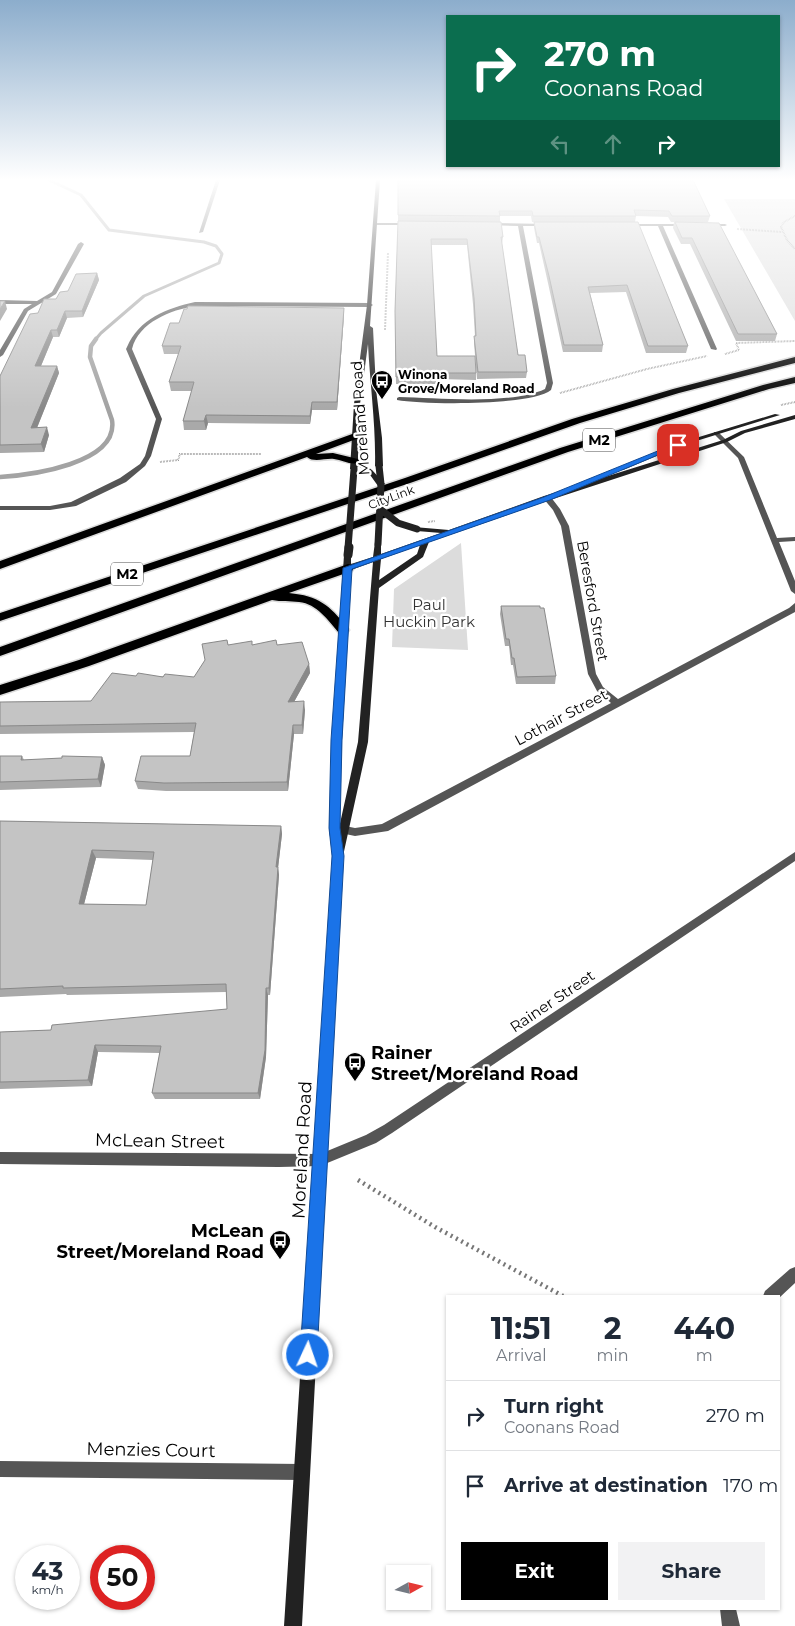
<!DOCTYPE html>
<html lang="en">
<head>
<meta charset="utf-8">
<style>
	:root { --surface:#fff; --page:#f2f2f3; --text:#1f2937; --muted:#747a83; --line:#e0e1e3; --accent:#000 }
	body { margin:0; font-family:Montserrat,sans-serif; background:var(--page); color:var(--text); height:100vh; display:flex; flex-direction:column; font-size:19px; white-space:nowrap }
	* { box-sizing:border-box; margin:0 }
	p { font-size:16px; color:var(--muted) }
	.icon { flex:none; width:28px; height:28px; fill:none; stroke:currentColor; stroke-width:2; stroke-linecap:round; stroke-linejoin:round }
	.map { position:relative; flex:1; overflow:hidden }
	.panel { position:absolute; left:446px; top:1295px; width:334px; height:315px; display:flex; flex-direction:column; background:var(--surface); border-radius:0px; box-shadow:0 1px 4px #0004 }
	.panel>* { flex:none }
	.top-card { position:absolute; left:446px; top:15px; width:334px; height:152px; border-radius:0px; box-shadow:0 1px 4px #0004; background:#0b6e4f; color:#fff; overflow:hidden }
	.needle { width:32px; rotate:82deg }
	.controls { position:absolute; left:386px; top:1565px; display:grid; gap:10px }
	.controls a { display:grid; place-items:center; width:45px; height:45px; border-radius:0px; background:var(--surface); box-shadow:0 1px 4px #0004; font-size:25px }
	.speed { position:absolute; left:15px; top:1545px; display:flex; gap:10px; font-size:25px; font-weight:700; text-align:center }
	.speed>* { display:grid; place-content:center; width:65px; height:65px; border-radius:50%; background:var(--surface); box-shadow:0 1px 4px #0004; line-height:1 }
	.speed small { font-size:12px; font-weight:400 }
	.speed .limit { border:8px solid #d22; background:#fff; color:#111 }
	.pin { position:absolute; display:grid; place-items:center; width:42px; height:42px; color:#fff; margin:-21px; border-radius:10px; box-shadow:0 2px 8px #0006 }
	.me { position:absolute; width:55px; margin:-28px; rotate:3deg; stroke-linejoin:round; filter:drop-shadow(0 0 4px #0008) }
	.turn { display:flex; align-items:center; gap:18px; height:105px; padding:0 15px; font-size:22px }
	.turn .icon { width:65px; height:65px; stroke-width:2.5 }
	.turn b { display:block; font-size:35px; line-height:42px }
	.lanes { display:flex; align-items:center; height:48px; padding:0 15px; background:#0003; justify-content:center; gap:25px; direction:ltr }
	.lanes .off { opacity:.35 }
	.eta { display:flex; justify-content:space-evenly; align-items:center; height:85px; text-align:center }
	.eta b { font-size:30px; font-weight:700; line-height:35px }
	.action { display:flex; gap:10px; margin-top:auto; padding:10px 15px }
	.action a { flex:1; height:58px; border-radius:0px; background:var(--accent); color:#fff; font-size:20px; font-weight:700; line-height:58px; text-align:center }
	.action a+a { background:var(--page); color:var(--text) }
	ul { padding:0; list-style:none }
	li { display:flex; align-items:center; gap:15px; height:70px; padding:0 15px; border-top:1px solid var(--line) }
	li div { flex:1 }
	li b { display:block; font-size:19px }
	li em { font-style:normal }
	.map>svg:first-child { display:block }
	.green { fill:#dcdcdc }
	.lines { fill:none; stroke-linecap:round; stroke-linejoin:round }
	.stream-far1 { stroke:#a3a3a3; stroke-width:3 }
	.stream { stroke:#a3a3a3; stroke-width:4.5 }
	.highway-casing { stroke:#dbdbdb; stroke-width:3 }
	.path-far1 { stroke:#777; stroke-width:2; stroke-dasharray:0.5 1; stroke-linecap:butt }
	.path { stroke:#777; stroke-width:4.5; stroke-dasharray:2 4; stroke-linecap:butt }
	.street { fill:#555; fill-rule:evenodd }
	.secondary { fill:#222; fill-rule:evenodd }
	.highway { fill:#000; fill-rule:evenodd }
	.path-bridge { stroke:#777; stroke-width:2; stroke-dasharray:0.5 1; stroke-linecap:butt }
	.secondary-bridge-far1 { stroke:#222; stroke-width:7 }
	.secondary-bridge { stroke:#222; stroke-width:9 }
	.wall { fill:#a9a9a9; fill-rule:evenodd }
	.shaded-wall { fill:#898989 }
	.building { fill:#c4c4c4; stroke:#898989; fill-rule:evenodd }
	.route { fill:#1a73e8; stroke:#114b97 }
	.labels { text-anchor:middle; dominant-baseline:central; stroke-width:4.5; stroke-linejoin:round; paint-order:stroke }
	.far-poi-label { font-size:12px; font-weight:bold; fill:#000; stroke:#fff; text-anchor:start }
	.far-street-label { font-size:12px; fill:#000; stroke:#fff }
	.shield { fill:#fff; stroke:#4c4c4c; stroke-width:1 }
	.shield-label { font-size:14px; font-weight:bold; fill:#000 }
	.street-label { font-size:15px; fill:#000; stroke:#fff }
	.park-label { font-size:15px; fill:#333; stroke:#fff }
	.near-poi-label { font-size:18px; font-weight:bold; fill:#000; stroke:#fff; text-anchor:start }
	.near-street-label { font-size:18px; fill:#000; stroke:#fff }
</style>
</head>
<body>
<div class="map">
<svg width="795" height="1626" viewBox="0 0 795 1626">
	<rect width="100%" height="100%" fill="#fff"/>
	<path class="green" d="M724 199H795V321Z
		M461 543 468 650 392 647 394 589Z"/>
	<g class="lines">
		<path class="stream-far1" d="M49 180 81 195 109 230 204 242 216 246 222 254 219 263 144 296 101 333 95 340"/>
		<path class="stream" d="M0 477C30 475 119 464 112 420L90 357 91 346 96 339"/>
		<g class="highway-casing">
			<path id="highway" d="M795 357V363L679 393 580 423 413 482 0 621V613L405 478 572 419 673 389Z
				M795 377V383L769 389 568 452 0 656V647L560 448 763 385Z
				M355 433 360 436 359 438 316 454 333 453 358 459 359 461 358 463C350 465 342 460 334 459 325 458 314 463 307 457L0 569V561Z
				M348 564 352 565 354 568 352 571 289 593C319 596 329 605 347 627L349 630 347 633H339C328 620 317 604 299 602 290 601 281 602 272 600L89 666 0 695V685L79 660Z"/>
		</g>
		<path class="path-far1" d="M795 216 784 222 781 227 787 240 795 249
			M737 229 782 232
			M385 330 388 253
			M725 354 739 350 736 343 795 341
			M560 393 647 369 707 356
			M781 405 795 402
			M160 462 178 460 180 454H261"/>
		<path class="path" d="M358 1180 435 1227 563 1296"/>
		<path class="street" d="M216 180H220L203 232 199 233Z
			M375 223H409L411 224 409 225H373Z
			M489 223 547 224 549 225 547 226H523L553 383 551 390C531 406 424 405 397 400V398L399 397C438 398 511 405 545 389L547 383 518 226 487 225Z
			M626 224H689L687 226H663L717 349 716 350 711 349 658 226H624Z
			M706 224H725L727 225 725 226H704Z
			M81 242 84 244 56 294 28 311 3 355 0 357V350L24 309 32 304H0V300L37 301 52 292 78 244Z
			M195 302 370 303 373 305 370 307 195 306C171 310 139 322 132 349L162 419 151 456 145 466 126 482 76 506 50 510H0V506H50L71 502 120 478 140 464 145 456 156 419 126 349 127 347C139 319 167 308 195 302Z
			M714 432H718L744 457 777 538 795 537V541L779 542 795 581V594L791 591 738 458 714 434Z
			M544 496H550L560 509 569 526 596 674 603 687 618 699 789 608 795 603V612L388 831 355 836 331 831 330 828 331 825 335 824 355 828 382 824 611 703 597 691 588 674 561 526 553 510 543 498Z
			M795 852V861L392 1133 376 1143 320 1166 279 1167 0 1164V1152L320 1154 366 1135 384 1125Z
			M795 1267V1283L779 1298V1296H763L765 1291 790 1269Z
			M0 1461 302 1464 308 1466 310 1472 308 1478 302 1480 0 1477Z
			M720 1609H736L740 1626H722Z"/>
		<path class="secondary" d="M376 180H380L370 326 373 328 376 389 382 438 383 466 379 468 375 466C376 425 370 385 368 344L360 404 358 460 372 470 385 484 381 486H378L368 472 358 466 356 470 350 469 354 404 367 305Z
			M775 414 780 415 680 446 623 470 617 469 676 444Z
			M795 415V419L745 433 727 442 550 500 429 542 423 557 379 588 368 742 343 856 302 1626H284L334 849 331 845 329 828 332 740 344 555 345 553H351V564L373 557 375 542H381V554L441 533 417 531 413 529 414 527 449 530 544 496 723 440 741 431ZM420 545 417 554 379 580 381 559ZM373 562 358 742 339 828 342 740 351 570Z"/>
		<use href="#highway" class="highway"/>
		<path class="path-bridge" d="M428 522 435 521"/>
		<path class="secondary-bridge-far1" d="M380 509 398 523 417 529
			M378 544 381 484 379 466
			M348 548 354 469"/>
		<path class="secondary-bridge" d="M348 555 349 547"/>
	</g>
	<path class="wall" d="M398 180H693L710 216 708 222H679L777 334 775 341H736L690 244H681L673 228 674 222H671L668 217 636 216 635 222 688 346 686 353H646L626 292 590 293 603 345 602 352H563L548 283 539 243H537L534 228V222H622H532L531 216H500V221L503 237 502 244 518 355 527 372 526 378 477 379 474 343V336H475L473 304 467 245H431L437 356 476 373V380L438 379V384H396L395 318 398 221Z
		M97 273 99 280 83 317 67 318 59 337H53L41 366H57L59 373 37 428 49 435 44 452 0 453V376L38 313 56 299Z
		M344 315 337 410H312L310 424 208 423 206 430H184L183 421 192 391H171L169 382 179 354H164L162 346 179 323Z
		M501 606 556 676 555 684H516L513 665H511L509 646H505L500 614Z
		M228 645H277L309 664 310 673 294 702 305 710 303 734H294L288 791H166L138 789 135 781 190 756 194 732 0 734V702L91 701 136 676 194 677Z
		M0 756H22L24 760 102 757 105 765 101 787 0 790Z
		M0 821 281 826 282 834 278 868 279 875 270 995H268L266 1057 260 1099H155L152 1093 160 1053 98 1052 92 1086 0 1089V1032L51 1030 227 1009 226 992 67 995 66 994 0 997ZM96 858 153 860 146 905 84 904Z"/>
	<path class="shaded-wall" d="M97 273 99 280 83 317 82 311Z
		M5 301 7 309 0 321V309Z
		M344 308V315L337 410V402Z
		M65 311 67 318 59 337 57 330Z
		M51 330 53 337 38 373 35 366Z
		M57 366 59 373 34 435 31 428Z
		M312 402V410L310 424V416Z
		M206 415 208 423 206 430 204 421Z
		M47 427 49 435 44 452 41 444Z
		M309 664 310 673 289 711 288 702Z
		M304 701 305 710 303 734 302 725Z
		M293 725 294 734 288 791 287 782Z
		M102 757 105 765 101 787 98 779Z
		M281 826 282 834 278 868 279 875 270 995 269 988 276 867Z
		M92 850 96 858 82 912 79 904Z
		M266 988 268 995 266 1057 260 1099 258 1093Z
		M95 1045 98 1052 92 1086 88 1080Z"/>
	<path class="building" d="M398 180H693L710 216H672L669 211 634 210 636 216H533L532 211H499L500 216 398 215Z
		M398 221 501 222 503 237H501L518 355H525L527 372H478L474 336H476L474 298 467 239H431L437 356H475L476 373H438V377H396L395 311Z
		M534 222H638L688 346H648L627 285 588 287 603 345H564L549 276 539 237H537Z
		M675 222 719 223 777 334H738L692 238H682Z
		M97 273 82 311H65L57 330H51L35 366H57L31 428 47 427 41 444 0 445V376L30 314 38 313 44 299H56L60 292 68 291 76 274Z
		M0 301H5L0 309Z
		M188 306 344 308 337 402H312L310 416 206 415 204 421H183L194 382H169L181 346H162L170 323H179L184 309H187Z
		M501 606H540V608H544L556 676 517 677 514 658H512L509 639H506Z
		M227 640 228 645 252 641V645L276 640 277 645 302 642 309 664 288 702 304 701 302 725H293L287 782 164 783 135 781 141 756H190L196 723 0 726V702L91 701 112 673 136 676 138 673 163 677 165 674 194 677 205 660 202 644Z
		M0 756H22L21 760 62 758V756L102 757 98 779 0 782Z
		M0 821 281 826 276 867H278L269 988H266L265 1050 258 1093H152L161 1046 95 1045 88 1080 0 1082V1032L51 1030 52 1025 227 1009 226 984 63 988V986L0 989ZM92 850 154 852 146 905 79 904Z"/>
	<linearGradient id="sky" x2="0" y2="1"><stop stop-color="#8cadcc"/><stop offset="0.44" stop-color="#fff"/><stop offset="1" stop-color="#fff" stop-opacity="0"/></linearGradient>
	<rect width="795" height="408" fill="url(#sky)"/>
	<path class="route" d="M675 444 682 445 550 500 352 569 342 740 340 828 344 856 317 1355 314 1361 308 1363 303 1361 300 1355 332 856 329 828 331 740 343 568 544 497Z"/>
	<defs>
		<g id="bus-pin" transform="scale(1.125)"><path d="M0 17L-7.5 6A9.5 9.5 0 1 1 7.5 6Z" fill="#000" stroke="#fff"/><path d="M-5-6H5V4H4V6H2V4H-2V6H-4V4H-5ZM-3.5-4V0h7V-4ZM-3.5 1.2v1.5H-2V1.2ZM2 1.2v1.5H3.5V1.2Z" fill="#fff"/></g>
	</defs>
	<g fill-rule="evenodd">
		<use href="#bus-pin" x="382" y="381"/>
		<use href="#bus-pin" x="355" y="1063"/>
		<use href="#bus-pin" x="280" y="1241"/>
	</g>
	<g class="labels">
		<g class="far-poi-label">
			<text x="398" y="374">Winona<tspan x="398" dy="14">Grove/Moreland Road</tspan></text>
		</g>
		<g class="far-street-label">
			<text transform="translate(391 497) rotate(-20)">CityLink</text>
		</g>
		<g class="shield">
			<rect x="583" y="428.5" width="32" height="23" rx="4"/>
			<rect x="111" y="562.5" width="32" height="23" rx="4"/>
		</g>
		<g class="shield-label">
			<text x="599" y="440">M2</text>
			<text x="127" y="574">M2</text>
		</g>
		<g class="street-label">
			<text transform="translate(360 418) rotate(-94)">Moreland Road</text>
			<text transform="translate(593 601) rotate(80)">Beresford Street</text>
			<text transform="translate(561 717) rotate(-28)">Lothair Street</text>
			<text transform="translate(552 1001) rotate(-34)">Rainer Street</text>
		</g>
		<g class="park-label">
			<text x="429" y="604">Paul<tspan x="429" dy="17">Huckin Park</tspan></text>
		</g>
		<g class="near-poi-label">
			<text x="371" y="1053">Rainer<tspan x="371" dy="21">Street/Moreland Road</tspan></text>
			<text x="264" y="1231" text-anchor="end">McLean<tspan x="264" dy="21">Street/Moreland Road</tspan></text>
		</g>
		<g class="near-street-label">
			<text transform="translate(160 1141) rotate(1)">McLean Street</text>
			<text transform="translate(302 1150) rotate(-87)">Moreland Road</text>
			<text transform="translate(151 1450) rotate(1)">Menzies Court</text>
		</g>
	</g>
</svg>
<div class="controls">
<a><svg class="needle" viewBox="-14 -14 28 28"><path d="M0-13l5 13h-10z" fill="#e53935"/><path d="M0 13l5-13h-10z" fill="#747a83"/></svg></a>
</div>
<div class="speed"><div>43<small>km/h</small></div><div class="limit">50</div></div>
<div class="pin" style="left:678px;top:445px;background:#d93025"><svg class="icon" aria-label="arrive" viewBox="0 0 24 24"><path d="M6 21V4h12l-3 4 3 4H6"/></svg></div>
<svg class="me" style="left:308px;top:1355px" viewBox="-20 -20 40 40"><circle r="17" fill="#1a73e8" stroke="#fff" stroke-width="3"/><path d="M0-11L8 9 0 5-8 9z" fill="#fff"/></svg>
<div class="top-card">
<div class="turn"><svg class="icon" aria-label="right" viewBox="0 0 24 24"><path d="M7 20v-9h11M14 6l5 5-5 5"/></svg><div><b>270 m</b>Coonans Road</div></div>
<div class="lanes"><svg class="icon off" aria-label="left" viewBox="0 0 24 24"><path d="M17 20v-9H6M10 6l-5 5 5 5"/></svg><svg class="icon off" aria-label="ahead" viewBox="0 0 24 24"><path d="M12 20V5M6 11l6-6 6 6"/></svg><svg class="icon" aria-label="right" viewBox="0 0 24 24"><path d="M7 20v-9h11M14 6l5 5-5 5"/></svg></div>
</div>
<section class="panel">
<div class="eta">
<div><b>11:51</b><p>Arrival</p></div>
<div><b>2</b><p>min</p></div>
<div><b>440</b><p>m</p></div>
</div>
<ul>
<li><svg class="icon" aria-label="right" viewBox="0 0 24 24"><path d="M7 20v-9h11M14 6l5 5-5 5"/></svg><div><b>Turn right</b><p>Coonans Road</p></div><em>270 m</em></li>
<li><svg class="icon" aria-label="arrive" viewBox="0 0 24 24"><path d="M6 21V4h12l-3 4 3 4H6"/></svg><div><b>Arrive at destination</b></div><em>170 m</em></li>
</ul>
<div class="action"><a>Exit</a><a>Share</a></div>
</section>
</div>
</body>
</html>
